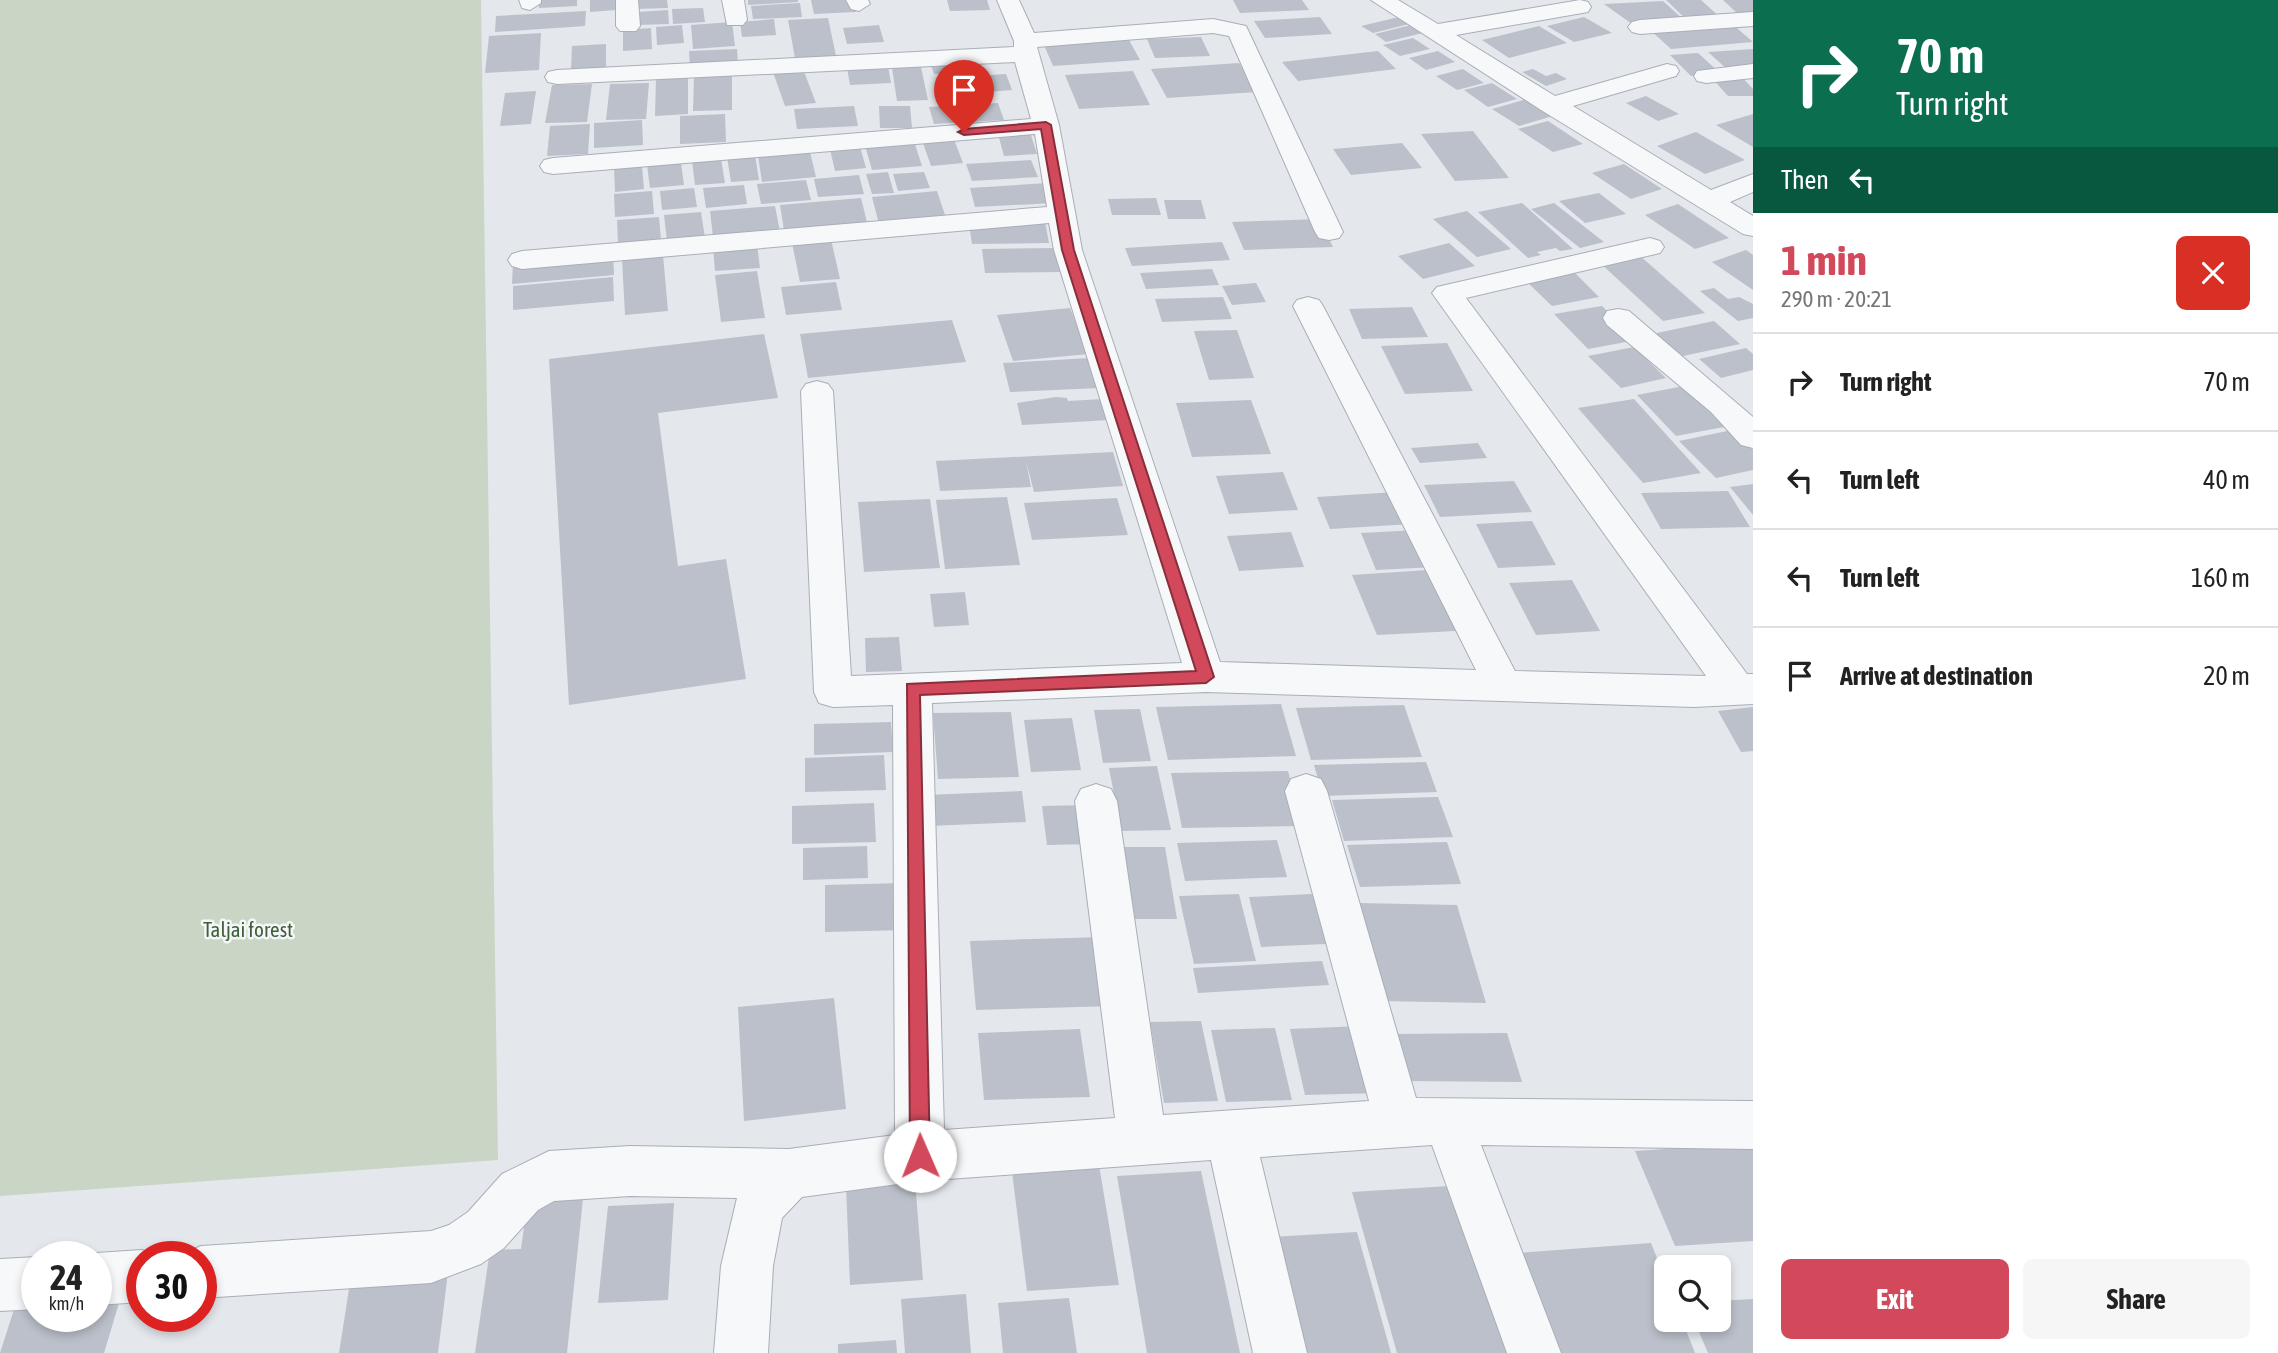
<!DOCTYPE html>
<html lang="en">
<head>
<meta charset="utf-8">
<style>
	:root { --surface:#fff; --page:#f6f6f6; --text:#222; --muted:#767676; --line:#e0e0e0; --accent:#d1495b }
	body { margin:0; font-family:"Asap Condensed",sans-serif; background:var(--page); color:var(--text); height:100vh; display:flex; flex-direction:column; font-size:26px; white-space:nowrap }
	* { box-sizing:border-box; margin:0 }
	p { font-size:23px; color:var(--muted) }
	.icon { flex:none; width:38px; height:38px; fill:none; stroke:currentColor; stroke-width:2; stroke-linecap:round; stroke-linejoin:round }
	.map { position:relative; flex:1; overflow:hidden }
	.details { display:flex; flex-direction:column; background:var(--surface); width:525px }
	.details>* { flex:none }
	.guide { background:#0b6e4f; color:#fff; overflow:hidden }
	.tools { position:absolute; left:1654px; top:1255px; display:grid; gap:14px }
	.tools a { display:grid; place-items:center; width:77px; height:77px; border-radius:10px; background:var(--surface); box-shadow:0 4px 10px #0003; font-size:35px }
	.speed { position:absolute; left:21px; top:1241px; display:flex; gap:14px; font-size:35px; font-weight:700; text-align:center }
	.speed>* { display:grid; place-content:center; width:91px; height:91px; border-radius:50%; background:var(--surface); box-shadow:0 4px 10px #0003; line-height:1 }
	.speed small { font-size:18px; font-weight:400 }
	.speed .limit { border:10px solid #d22; background:#fff; color:#111 }
	.pin { position:absolute; display:grid; place-items:center; width:60px; height:60px; color:#fff; margin:-72px -30px; border-radius:50% 50% 50% 0; rotate:-45deg; box-shadow:0 0 7px #0007 }
	.pin .icon { rotate:45deg }
	.me { position:absolute; width:77px; margin:-38px; rotate:359deg; stroke-linejoin:round; filter:drop-shadow(0 0 5px #0008) }
	.turn { display:flex; align-items:center; gap:24px; height:147px; padding:0 28px; font-size:32px }
	.turn .icon { width:91px; height:91px; stroke-width:2.5 }
	.turn b { display:block; font-size:49px; line-height:60px }
	.then { display:flex; align-items:center; height:66px; padding:0 28px; background:#0003; gap:14px; font-size:26px }
	.round { display:grid; place-items:center; flex:none; width:74px; height:74px; border-radius:10px; background:var(--page) }
	.headline { display:flex; align-items:center; justify-content:space-between; height:119px; padding:0 28px }
	h1 { font-size:42px; font-weight:700; line-height:52px; color:var(--accent) }
	.button { display:flex; gap:14px; margin-top:auto; padding:14px 28px }
	.button a { flex:1; height:80px; border-radius:10px; background:var(--accent); color:#fff; font-size:28px; font-weight:700; line-height:80px; text-align:center }
	.button a+a { background:var(--page); color:var(--text) }
	ul { padding:0; list-style:none }
	li { display:flex; align-items:center; gap:21px; height:98px; padding:0 28px; border-top:2px solid var(--line) }
	li div { flex:1 }
	li b { display:block; font-size:26px }
	li em { font-style:normal }
	main { display:flex; flex:1; min-height:0 }
	.map>svg:first-child { display:block }
	.green { fill:#c9d6c5 }
	.building { fill:#bbc0ca }
	.lines { fill:none; stroke-linecap:round; stroke-linejoin:round }
	.minor-casing { stroke:#a9aeb7; stroke-width:2 }
	.minor { fill:#f7f8fa; fill-rule:evenodd }
	.route { fill:#d1495b; stroke:#882f3b; stroke-width:2 }
	.labels { text-anchor:middle; dominant-baseline:central; stroke-width:5; stroke-linejoin:round; paint-order:stroke }
	.park-label { font-size:21px; fill:#3f6138; stroke:#f4f6f9 }
</style>
</head>
<body>
<main>
<div class="map">
<svg width="1753" height="1353" viewBox="0 0 1753 1353">
	<rect width="100%" height="100%" fill="#e4e7ec"/>
	<path class="green" d="M0 0H481L498 1160 0 1196Z"/>
	<path class="building" d="M539 0H577V6L539 8Z
		M590 0H616V10L590 12Z
		M636 0H667L668 8 635 9Z
		M748 0H798V2L748 5Z
		M811 0H853L856 12 814 14Z
		M947 0H987L990 10 950 11Z
		M1233 0H1302L1309 10 1240 13Z
		M1666 0H1701L1722 19 1688 21Z
		M1723 0H1753V14H1738Z
		M1663 1 1685 21 1632 24 1604 4Z
		M800 3 802 17 753 19 751 6Z
		M703 8 705 22 673 24 672 9Z
		M668 10 669 24 638 25 637 12Z
		M586 11 585 26 495 32 496 16Z
		M1320 17 1332 34 1265 38 1254 21Z
		M1399 17 1409 24 1373 33 1361 26Z
		M1584 17 1612 33 1574 42 1547 26Z
		M828 18 836 56 795 58 788 20Z
		M774 19 776 35 742 37 740 22Z
		M732 22 735 46 693 49 691 25Z
		M1731 23 1753 42 1671 49 1649 29Z
		M682 25 684 43 657 45 656 27Z
		M879 25 884 42 847 44 843 28Z
		M1411 25 1423 33 1386 42 1375 34Z
		M1539 26 1567 43 1509 58 1482 40Z
		M651 28 652 49 623 51V30Z
		M541 33 539 70 485 73 489 36Z
		M1201 37 1210 56 1155 58 1147 39Z
		M1413 38 1430 49 1400 56 1383 45Z
		M1129 40 1140 60 1053 66 1044 45Z
		M606 44V68L571 70 572 46Z
		M737 49 738 64 690 67 689 51Z
		M1753 49V68L1728 70 1708 52Z
		M1378 51 1396 69 1298 81 1282 62Z
		M1438 51 1455 62 1426 70 1409 58Z
		M1698 53 1720 73 1691 76 1670 55Z
		M967 61 971 72 934 74 930 63Z
		M1239 63 1257 92 1167 98 1151 69Z
		M888 66 891 83 850 85 847 68Z
		M921 67 928 100 897 101 892 68Z
		M803 69 816 103 785 106 773 72Z
		M1463 69 1484 83 1457 90 1436 76Z
		M1533 69 1546 76 1556 73 1567 79 1546 86 1522 72Z
		M1133 71 1150 105 1079 109 1065 75Z
		M1006 74 1012 90 950 95 945 78Z
		M732 76V110L693 111 694 77Z
		M1741 76 1753 89V96H1728L1711 77Z
		M688 77V114L655 116 656 78Z
		M649 83 646 119 606 120 610 84Z
		M1492 83 1517 99 1488 107 1464 90Z
		M592 84 587 122 545 123 552 85Z
		M536 91 531 124 500 126 505 93Z
		M1646 96 1679 114 1658 121 1626 103Z
		M1527 99 1553 116 1519 126 1492 109Z
		M998 103 1004 120 934 124 929 107Z
		M854 106 858 126 797 129 794 109Z
		M879 106H910L912 128H880Z
		M725 114 726 142 680 144V116Z
		M1753 114V147L1716 125Z
		M642 120 643 145 594 148V123Z
		M1548 121 1583 144 1553 152 1518 129Z
		M590 124 588 154 547 156 550 126Z
		M1473 131 1509 178 1455 181 1421 134Z
		M1030 132 1037 154 1004 156 998 134Z
		M1696 132 1745 160 1705 174 1657 146Z
		M953 137 963 163 931 166 922 140Z
		M913 138 922 166 872 170 864 142Z
		M859 143 866 168 835 171 829 145Z
		M1402 143 1422 168 1351 175 1333 149Z
		M810 152 816 177 762 182 758 156Z
		M755 155 759 180 731 182 727 157Z
		M721 159 725 183 695 185 692 161Z
		M1031 160 1038 177 972 181 966 164Z
		M681 163 684 185 650 188 647 165Z
		M1624 164 1662 189 1631 199 1592 173Z
		M642 166 644 189 615 192 614 168Z
		M888 172 894 193 872 194 866 174Z
		M924 172 930 188 898 191 893 174Z
		M859 175 864 194 818 197 814 179Z
		M806 180 811 200 761 204 757 184Z
		M1047 183 1054 203 975 207 970 188Z
		M744 185 747 204 706 208 703 188Z
		M694 188 697 207 662 210 660 191Z
		M652 191 654 214 615 217 614 194Z
		M937 191 946 218 879 224 872 197Z
		M1599 193 1626 214 1585 223 1559 201Z
		M861 198 867 222 784 230 780 205Z
		M1156 198 1161 215H1112L1108 199Z
		M1164 200H1201L1206 219H1168Z
		M1522 203 1573 249 1560 251 1556 248 1537 252 1541 255 1528 258 1478 212Z
		M1554 203 1604 242 1580 248 1531 209Z
		M1678 204 1729 238 1695 249 1645 215Z
		M775 206 780 232 713 237 710 211Z
		M1467 211 1511 249 1477 257 1433 219Z
		M701 212 705 238 667 241 664 215Z
		M659 217 661 240 618 244 617 220Z
		M1319 219 1333 247 1244 250 1232 222Z
		M1045 222 1049 243 972 244 969 224Z
		M830 235 840 279 800 282 791 238Z
		M1222 242 1230 260 1132 266 1125 248Z
		M1449 243 1475 266 1423 279 1398 256Z
		M757 244 760 268 715 271 713 247Z
		M1058 248 1063 272 985 273 982 249Z
		M1746 250 1753 255V290L1712 262Z
		M613 254 614 275 512 284 513 262Z
		M663 255 668 311 625 315 622 259Z
		M1639 255 1705 313 1663 321 1599 262Z
		M1569 267 1599 297 1552 306 1522 277Z
		M1212 269 1219 285 1146 289 1140 273Z
		M757 271 765 318 721 322 715 275Z
		M613 277 614 301 513 310V286Z
		M836 282 842 310 786 315 781 287Z
		M1256 283 1266 302 1232 305 1222 286Z
		M1714 288 1728 299 1739 297 1753 304V318L1738 321 1700 291Z
		M1223 297 1232 319 1162 322 1155 299Z
		M1602 306 1637 340 1588 349 1554 314Z
		M1412 307 1428 337 1362 339 1349 309Z
		M1070 308 1089 354 1013 361 997 315Z
		M952 320 966 362 808 378 800 334Z
		M1714 321 1740 344 1678 357 1652 334Z
		M1237 330 1254 378 1209 380 1194 331Z
		M764 334 778 398 658 413 678 566 726 559 746 679 569 705 549 359Z
		M1447 343 1473 391 1405 394 1381 346Z
		M1634 347 1666 378 1621 388 1588 356Z
		M1746 348 1753 354V370L1721 378 1699 359Z
		M1090 358 1099 388 1010 392 1003 363Z
		M1684 386 1724 427 1676 436 1637 395Z
		M1056 397 1067 398 1068 401 1103 399 1110 420 1022 425 1017 403Z
		M1634 399 1701 473 1643 483 1578 408Z
		M1251 400 1271 454 1192 457 1176 403Z
		M1732 430 1753 450V470L1716 478 1679 441Z
		M1478 443 1487 458 1420 463 1411 448Z
		M1113 452 1123 486 1034 492 1026 461 1031 487 940 491 936 461Z
		M1283 472 1298 510 1229 514 1216 476Z
		M1514 481 1532 512 1440 517 1424 485Z
		M1753 484V515L1730 487Z
		M1728 491 1750 527 1661 529 1641 493Z
		M1396 492 1411 524 1330 529 1317 497Z
		M1007 497 1020 565 945 569 936 500Z
		M1117 498 1128 535 1032 540 1024 503Z
		M930 499 940 568 864 572 858 502Z
		M1532 521 1556 565 1498 568 1476 524Z
		M1418 530 1435 567 1376 570 1361 533Z
		M1291 532 1304 567 1239 571 1227 536Z
		M1428 570 1456 631 1377 635 1352 575Z
		M1572 580 1600 631 1536 635 1509 583Z
		M965 592 969 625 934 627 930 594Z
		M899 637 902 671 866 672 865 638Z
		M1281 704 1296 756 1168 760 1156 707Z
		M1404 705 1422 757 1311 760 1296 708Z
		M1753 707V751L1741 752 1718 711Z
		M1140 709 1151 761 1103 763 1094 710Z
		M1011 712 1019 777 938 779 933 713Z
		M1072 718 1081 770 1031 772 1024 720Z
		M891 722 893 752 814 755V724Z
		M884 755 886 790 805 792V758Z
		M1426 762 1437 792 1323 796 1314 765Z
		M1157 766 1171 830 1121 831 1109 768Z
		M1288 771 1302 826 1182 828 1171 773Z
		M1022 791 1026 822 928 826 925 795Z
		M1438 797 1453 837 1344 841 1332 800Z
		M874 803 876 842 792 844V806Z
		M1088 805 1094 844 1047 845 1042 806Z
		M1277 840 1287 877 1185 881 1177 843Z
		M1447 842 1461 884 1360 887 1347 845Z
		M867 846 868 878 803 880V848Z
		M1110 847H1165L1177 919H1120Z
		M904 883 907 930 825 932V885Z
		M1239 894 1256 961 1194 964 1179 896Z
		M1312 894 1326 944 1261 947 1249 897Z
		M1357 903 1457 905 1486 1003 1380 1001Z
		M1103 937 1114 1006 976 1010 970 941Z
		M1322 961 1329 985 1198 993 1193 968Z
		M834 998 846 1109 744 1121 738 1007Z
		M1201 1021 1218 1101 1164 1103 1150 1022Z
		M1361 1026 1380 1093 1305 1095 1290 1029Z
		M1275 1028 1292 1100 1226 1102 1211 1030Z
		M1080 1029 1090 1097 984 1100 978 1033Z
		M1507 1033 1522 1082 1405 1081 1392 1034Z
		M1753 1143V1241L1675 1246 1635 1151Z
		M1098 1159 1119 1285 1027 1291 1011 1164Z
		M1201 1171 1240 1353H1147L1117 1176Z
		M915 1181 923 1280 850 1285 846 1185Z
		M1466 1185 1522 1353H1397L1352 1192Z
		M584 1189 567 1353H475L490 1250 521 1249 529 1191Z
		M674 1203 668 1300 598 1303 608 1206Z
		M1357 1232 1391 1353H1297L1269 1237Z
		M1651 1243 1666 1281V1320H1682L1695 1353H1554L1518 1253Z
		M449 1264 438 1353H339L352 1270Z
		M123 1290 104 1353H0L19 1294 37 1293V1316H96V1291Z
		M966 1294 971 1353H905L901 1299Z
		M1069 1298 1077 1353H1003L998 1303Z
		M1753 1299V1353H1708L1694 1320H1718V1301Z
		M896 1340 897 1353H838V1344Z"/>
	<g class="lines">
		<g class="minor-casing">
			<path id="minor" d="M519 0H541V3L530 10 522 8Z
				M616 0H638L640 26 636 31H620L616 26Z
				M722 0H744L747 20 743 25H727Z
				M846 0H868L870 4 859 11 851 9Z
				M997 0H1019L1034 33 1213 19 1246 26 1343 232 1339 238 1329 240 1319 238 1315 232 1229 36 1213 33 1037 47 1059 125 1082 250 1220 662 1476 670 1293 306 1297 300 1308 297 1319 300 1323 306 1515 671 1706 676 1432 293 1437 287 1650 238 1660 241 1664 247 1660 253 1466 298 1747 674H1753V704L1694 707 1206 692 932 703 944 1130 1115 1118 1075 801 1081 789 1096 784 1111 789 1117 801 1163 1115 1369 1101 1285 791 1291 779 1306 774 1321 779 1327 791 1416 1098 1753 1101V1149L1481 1145 1561 1353H1507L1432 1145 1260 1157 1307 1353H1253L1211 1160 920 1181 802 1197 782 1218 773 1266 768 1353H714L721 1266 737 1198 630 1196 554 1201 538 1210 504 1248 481 1264 431 1283 201 1298V1256H181L183 1254 201 1246 431 1231 449 1225 468 1212 502 1174 549 1151 630 1146 789 1149 895 1135 893 705 833 707 819 703 814 692 801 391 806 384 817 381 828 384 833 391 851 676 1182 663 1054 250 1049 223 522 269 512 266 508 260 512 254 522 251 1047 207 1035 134 553 174 544 172 540 166 544 160 553 158 1031 119 1015 62 557 84 548 82 545 77 548 72 557 70 1014 47V41Z
				M1371 0H1398L1438 24 1580 0 1588 2 1591 7 1588 12 1456 35 1555 96 1667 64 1676 66 1679 71 1676 76 1573 106 1711 190 1753 174V192L1730 202 1753 216V236L1743 234 1541 110Z
				M1753 12V26L1640 34 1632 32 1628 27 1632 22 1640 20Z
				M1753 64V78L1706 83 1697 81 1694 76 1697 71Z
				M1618 309 1629 311 1753 417V448L1741 445 1711 412 1607 325 1603 318 1607 311Z
				M142 1250 158 1256H142V1302L96 1305V1256H87L96 1253Z
				M37 1257V1309L0 1311V1259Z"/>
		</g>
		<use href="#minor" class="minor"/>
	</g>
	<path class="route" d="M1046 122 1051 125 1074 250 1214 677 1206 683 920 695 930 1156 927 1164 920 1167 913 1164 910 1156 907 684 1196 671 1062 250 1041 129 964 135 958 132 964 129Z"/>
	<g class="labels">
		<g class="park-label">
			<text x="248" y="929">Taljai forest</text>
		</g>
	</g>
</svg>
<div class="tools">
<a><svg class="icon" aria-label="search" viewBox="0 0 24 24"><circle cx="10" cy="10" r="6"/><path d="M15 15l6 6"/></svg></a>
</div>
<div class="speed"><div>24<small>km/h</small></div><div class="limit">30</div></div>
<div class="pin" style="left:964px;top:132px;background:#d93025"><svg class="icon" aria-label="arrive" viewBox="0 0 24 24"><path d="M6 21V4h12l-3 4 3 4H6"/></svg></div>
<svg class="me" style="left:920px;top:1156px" viewBox="-20 -20 40 40"><circle r="19" fill="#fff"/><path d="M0-13L10 11 0 6-10 11z" fill="#d1495b"/></svg>
</div>
<section class="details">
<div class="guide">
<div class="turn"><svg class="icon" aria-label="right" viewBox="0 0 24 24"><path d="M7 20v-9h11M14 6l5 5-5 5"/></svg><div><b>70 m</b>Turn right</div></div>
<div class="then">Then<svg class="icon" aria-label="left" viewBox="0 0 24 24"><path d="M17 20v-9H6M10 6l-5 5 5 5"/></svg></div>
</div>
<div class="headline"><div><h1>1 min</h1><p>290 m · 20:21</p></div><a class="round" style="background:#d93025;color:#fff"><svg class="icon" aria-label="close" viewBox="0 0 24 24"><path d="M6 6l12 12M18 6L6 18"/></svg></a></div>
<ul>
<li><svg class="icon" aria-label="right" viewBox="0 0 24 24"><path d="M7 20v-9h11M14 6l5 5-5 5"/></svg><div><b>Turn right</b></div><em>70 m</em></li>
<li><svg class="icon" aria-label="left" viewBox="0 0 24 24"><path d="M17 20v-9H6M10 6l-5 5 5 5"/></svg><div><b>Turn left</b></div><em>40 m</em></li>
<li><svg class="icon" aria-label="left" viewBox="0 0 24 24"><path d="M17 20v-9H6M10 6l-5 5 5 5"/></svg><div><b>Turn left</b></div><em>160 m</em></li>
<li><svg class="icon" aria-label="arrive" viewBox="0 0 24 24"><path d="M6 21V4h12l-3 4 3 4H6"/></svg><div><b>Arrive at destination</b></div><em>20 m</em></li>
</ul>
<div class="button"><a>Exit</a><a>Share</a></div>
</section>
</main>
</body>
</html>
